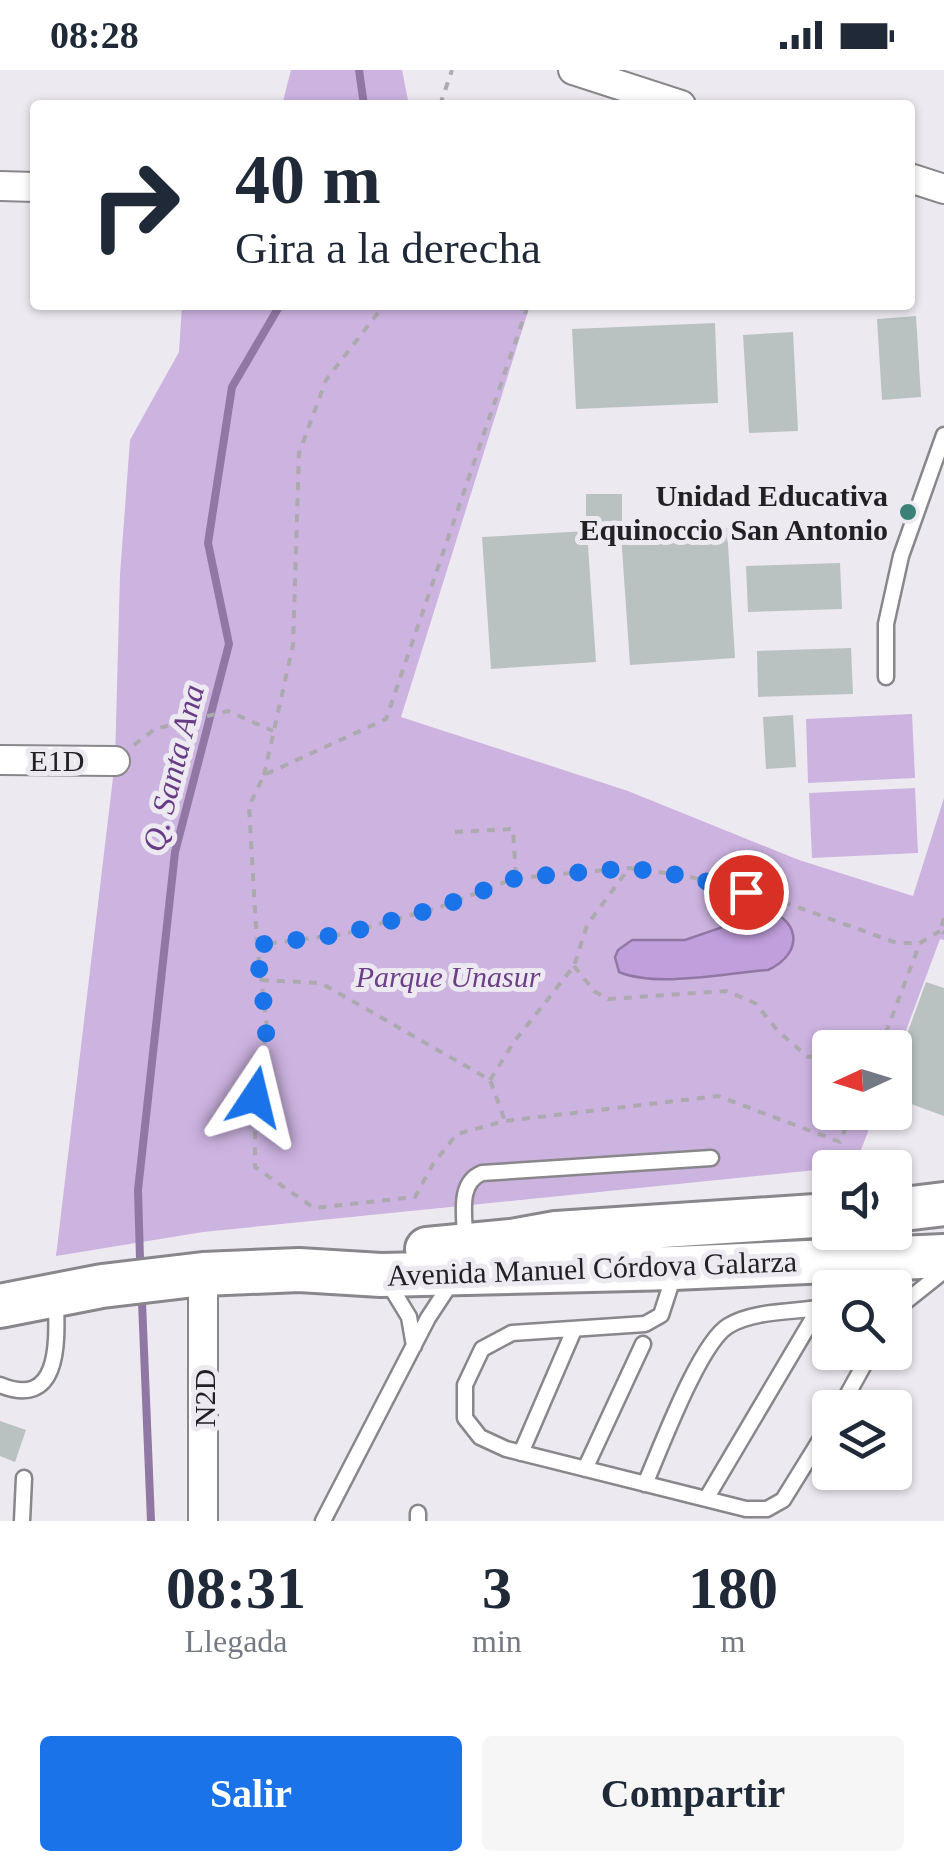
<!DOCTYPE html>
<html lang="es">
<head>
<meta charset="utf-8">
<style>
	:root { --surface:#fff; --page:#f6f6f7; --text:#1f2937; --muted:#747a83; --accent:#1a73e8 }
	body { margin:0; font-family:Georgia,serif; background:var(--page); color:var(--text); height:100vh; display:flex; flex-direction:column; font-size:38px; white-space:nowrap }
	* { box-sizing:border-box; margin:0 }
	p { font-size:32px; color:var(--muted) }
	.icon { flex:none; width:55px; height:55px; fill:none; stroke:currentColor; stroke-width:2; stroke-linecap:round; stroke-linejoin:round }
	.map { position:relative; height:1451px; overflow:hidden }
	.drawer { display:flex; flex-direction:column; background:var(--surface); flex:1 }
	.drawer>* { flex:none }
	.hud { position:absolute; left:30px; top:30px; width:885px; height:210px; border-radius:10px; box-shadow:0 2px 8px #0004; background:#fff; color:var(--text); overflow:hidden }
	.needle { width:65px; rotate:266deg }
	.fabs { position:absolute; left:812px; top:960px; display:grid; gap:20px }
	.fabs a { display:grid; place-items:center; width:100px; height:100px; border-radius:10px; background:var(--surface); box-shadow:0 2px 8px #0004; font-size:50px }
	.pin { position:absolute; display:grid; place-items:center; width:85px; height:85px; color:#fff; margin:-42px; border:5px solid #fff; border-radius:50%; box-shadow:0 2px 10px #0007 }
	.me { position:absolute; width:110px; margin:-55px; rotate:10deg; stroke-linejoin:round; filter:drop-shadow(0 0 8px #0008) }
	.turn { display:flex; align-items:center; gap:35px; height:210px; padding:0 40px; font-size:45px }
	.turn .icon { width:130px; height:130px; stroke-width:2.5 }
	.turn b { display:block; font-size:70px; line-height:85px }
	.eta { display:flex; justify-content:space-evenly; align-items:center; height:170px; text-align:center }
	.eta b { font-size:60px; font-weight:700; line-height:70px }
	.button { display:flex; gap:20px; margin-top:auto; padding:20px 40px }
	.button a { flex:1; height:115px; border-radius:10px; background:var(--accent); color:#fff; font-size:40px; font-weight:700; line-height:115px; text-align:center }
	.button a+a { background:var(--page); color:var(--text) }
	.status { display:flex; justify-content:space-between; align-items:center; height:70px; padding:0 50px; background:var(--surface); direction:ltr }
	.status svg { height:28px; fill:currentColor }
	.map>svg:first-child { display:block }
	.green { fill:#ccb3e0 }
	.water { fill:#c19edc; stroke:#9178a4; stroke-width:2.5 }
	.lines { fill:none; stroke-linecap:round; stroke-linejoin:round }
	.stream { stroke:#9178a4; stroke-width:8 }
	.building { fill:#b9c2c1 }
	.lane-casing { stroke:#89868c; stroke-width:19 }
	.street-casing { stroke:#89868c; stroke-width:32 }
	.primary-casing { stroke:#89868c; stroke-width:48 }
	.path { stroke:#aca9af; stroke-width:4; stroke-dasharray:8 8; stroke-linecap:butt }
	.lane { stroke:#fff; stroke-width:14 }
	.street { stroke:#fff; stroke-width:28 }
	.primary { stroke:#fff; stroke-width:42 }
	.route { stroke:#1a73e8; stroke-width:18; stroke-dasharray:0 32.4 }
	.poi-dot { fill:#3c8177; stroke:#ede9f0; stroke-width:4 }
	.labels { text-anchor:middle; dominant-baseline:central; stroke-width:10; stroke-linejoin:round; paint-order:stroke }
	.poi-label { font-size:30px; font-weight:bold; fill:#222023; stroke:#ede9f0; text-anchor:end }
	.street-label { font-size:30px; fill:#222023; stroke:#ede9f0 }
	.park-label { font-size:30px; font-style:italic; fill:#6c3f89; stroke:#ede9f0 }
	.water-label { font-size:32px; font-style:italic; fill:#673b85; stroke:#ede9f0 }
</style>
</head>
<body>
<div class="status"><b>08:28</b><svg viewBox="0 0 49 12"><path d="M0 12V9h3v3zM5 12V6h3v6zM10 12V3h3v9zM15 12V0h3v12zM26 1h20v11H26zM47 4h2v5h-2z"/></svg></div>
<div class="map">
<svg width="944" height="1451" viewBox="0 0 944 1451">
	<rect width="100%" height="100%" fill="#ede9f0"/>
	<path class="green" d="M291 0H402L409 35H282Z
		M182 235H530L401 647 628 721 799 790 913 826 944 728V870L940 869 895 990V978H830V1042L875 1043 855 1096 203 1162 56 1186 115 691 120 505 130 370 179 282Z
		M912 644 915 708 808 713 806 649Z
		M915 718 918 783 812 788 809 723Z"/>
	<path class="water" d="M759 838C800 846 806 882 768 900 727 903 657 918 619 902L615 887 618 880 632 870H685L726 856 745 842Z"/>
	<g class="lines">
		<path class="stream" d="M359 0 364 35
			M140 1189 138 1120 175 782 229 574 208 473 232 317 280 235
			M142 1232 151 1451"/>
	</g>
	<path class="building" d="M916 246 921 327 882 330 877 249Z
		M715 253 718 333 576 339 572 259Z
		M793 262 798 361 749 363 743 265Z
		M586 424H622V452L586 453Z
		M727 458 735 588 630 595 621 464Z
		M587 461 596 592 491 599 482 467Z
		M840 493 842 539 748 542 746 496Z
		M851 578 853 624 758 627 757 581Z
		M793 645 796 697 766 699 763 647Z
		M926 912 944 918V1046L895 1028V997Z
		M0 1351 26 1360 15 1392 0 1386Z"/>
	<g class="lines">
		<g class="lane-casing">
			<path id="lane" d="M886 607V554L901 486 944 365
				M465 1169C465 1146 457 1113 482 1103L711 1088
				M674 1205 661 1245 645 1254 512 1263 482 1279 465 1315V1348L480 1367 506 1379 746 1439H767L783 1430 830 1354
				M389 1214 409 1247 414 1276
				M895 1240 944 1201
				M0 1315C61 1340 57 1270 56 1232
				M840 1338 871 1282
				M521 1383 574 1260
				M585 1399 643 1274
				M645 1414C660 1380 699 1274 728 1256 752 1241 790 1242 819 1238
				M706 1429 819 1238 830 1237
				M22 1451 24 1408
				M323 1451 428 1248 453 1210
				M418 1451V1443"/>
		</g>
		<g class="street-casing">
			<path id="street" d="M573 0 681 35
				M910 108 944 119
				M0 116 35 117
				M0 690 115 691
				M203 1204V1451"/>
		</g>
		<g class="primary-casing">
			<path id="primary" d="M895 1140 944 1134
				M427 1179 511 1171 556 1163 830 1145
				M0 1236 102 1216 203 1204 299 1200 381 1205 674 1198 944 1186"/>
		</g>
		<path class="path" d="M440 35 452 0
			M134 675 155 659 228 641 273 661
			M264 705 293 575 299 383 326 310 384 235
			M455 762 513 759 516 808
			M944 848 940 861 944 863
			M257 875 249 736 264 705 386 649 528 235
			M574 896 594 921 608 929 726 921 755 933 778 961 808 987 830 983
			M261 910 321 913 490 1010 505 1051
			M851 978 884 968
			M880 978 920 873
			M490 1010 514 972 574 896 587 855 629 798
			M852 1042 840 1072 718 1026 505 1051 457 1064 433 1094 415 1127 314 1138 255 1097V1027L267 958 257 875 344 864 440 837 516 808 629 798 687 806 775 829 897 873H920L940 861"/>
		<use href="#lane" class="lane"/>
		<use href="#street" class="street"/>
		<use href="#primary" class="primary"/>
	</g>
	<g class="lines">
		<path class="route" d="M255 1027 267 958 256 875 344 864 440 837 516 808 629 798 686 806 746 822"/>
	</g>
	<circle class="poi-dot" cx="908" cy="442" r="10"/>
	<g class="labels">
		<g class="poi-label">
			<text x="888" y="425">Unidad Educativa<tspan x="888" dy="34">Equinoccio San Antonio</tspan></text>
		</g>
		<g class="street-label">
			<text x="57" y="690">E1D</text>
			<text transform="translate(592 1198) rotate(-2)">Avenida Manuel Córdova Galarza</text>
			<text transform="translate(204 1328) rotate(-90)">N2D</text>
		</g>
		<g class="park-label">
			<text x="448" y="906">Parque Unasur</text>
		</g>
		<g class="water-label">
			<text transform="translate(173 698) rotate(-76)">Q. Santa Ana</text>
		</g>
	</g>
</svg>
<div class="fabs">
<a><svg class="needle" viewBox="-14 -14 28 28"><path d="M0-13l5 13h-10z" fill="#e53935"/><path d="M0 13l5-13h-10z" fill="#747a83"/></svg></a>
<a><svg class="icon" aria-label="sound" viewBox="0 0 24 24"><path d="M4 9h4l5-4v14l-5-4H4zM17 9q2 3 0 6"/></svg></a>
<a><svg class="icon" aria-label="search" viewBox="0 0 24 24"><circle cx="10" cy="10" r="6"/><path d="M15 15l6 6"/></svg></a>
<a><svg class="icon" aria-label="layers" viewBox="0 0 24 24"><path d="M12 4l9 5-9 5-9-5zM3 14l9 5 9-5"/></svg></a>
</div>
<div class="pin" style="left:746px;top:822px;background:#d93025"><svg class="icon" aria-label="arrive" viewBox="0 0 24 24"><path d="M6 21V4h12l-3 4 3 4H6"/></svg></div>
<svg class="me" style="left:255px;top:1027px" viewBox="-20 -20 40 40"><path d="M0-17L14 15 0 8-14 15z" fill="#1a73e8" stroke="#fff" stroke-width="4"/></svg>
<div class="hud">
<div class="turn"><svg class="icon" aria-label="right" viewBox="0 0 24 24"><path d="M7 20v-9h11M14 6l5 5-5 5"/></svg><div><b>40 m</b>Gira a la derecha</div></div>
</div>
</div>
<section class="drawer">
<div class="eta">
<div><b>08:31</b><p>Llegada</p></div>
<div><b>3</b><p>min</p></div>
<div><b>180</b><p>m</p></div>
</div>
<div class="button"><a>Salir</a><a>Compartir</a></div>
</section>
</body>
</html>
